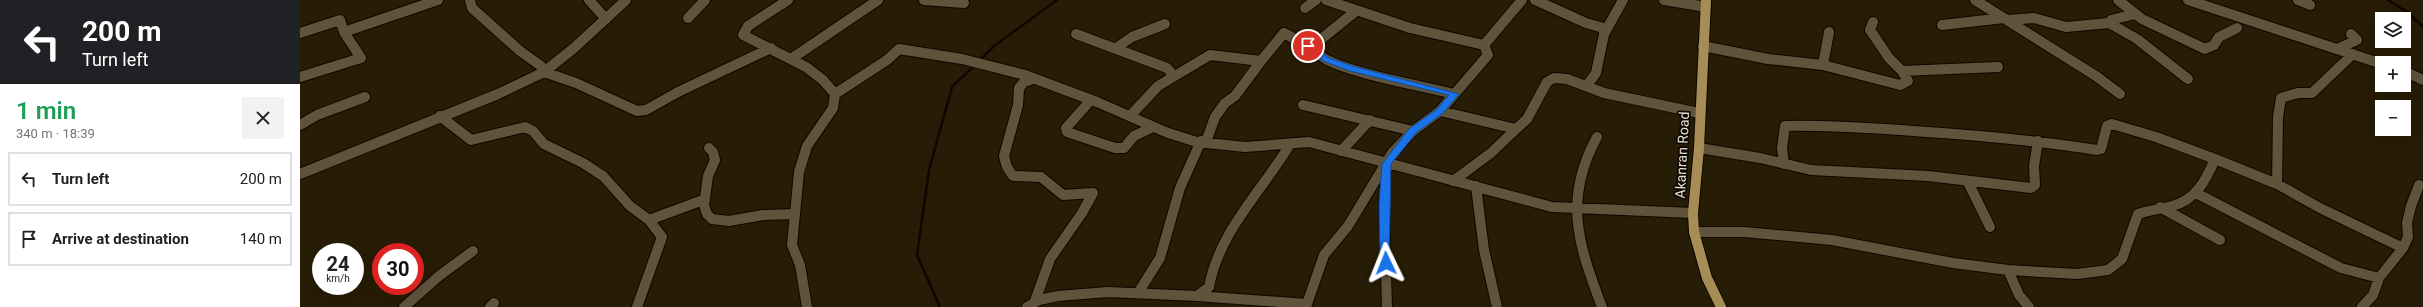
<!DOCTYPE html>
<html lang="en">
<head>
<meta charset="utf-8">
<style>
	:root { --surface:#fff; --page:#f2f2f2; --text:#202124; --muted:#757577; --line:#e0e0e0 }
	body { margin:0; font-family:Roboto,sans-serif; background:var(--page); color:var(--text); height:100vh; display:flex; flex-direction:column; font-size:15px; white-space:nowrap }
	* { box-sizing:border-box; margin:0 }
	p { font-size:13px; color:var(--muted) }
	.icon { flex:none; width:22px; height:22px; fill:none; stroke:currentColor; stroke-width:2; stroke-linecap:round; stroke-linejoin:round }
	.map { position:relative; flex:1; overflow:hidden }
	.side { display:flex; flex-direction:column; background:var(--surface); width:300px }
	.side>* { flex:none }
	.top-card { background:#202124; color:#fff; overflow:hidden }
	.controls { position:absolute; left:2075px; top:12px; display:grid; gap:8px }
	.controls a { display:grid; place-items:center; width:36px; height:36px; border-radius:0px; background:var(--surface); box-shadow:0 4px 16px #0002; font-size:20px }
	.speed { position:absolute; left:12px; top:243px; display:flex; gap:8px; font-size:20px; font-weight:700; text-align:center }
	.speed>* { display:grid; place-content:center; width:52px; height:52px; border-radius:50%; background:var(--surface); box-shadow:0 4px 16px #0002; line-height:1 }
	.speed small { font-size:10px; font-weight:400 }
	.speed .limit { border:6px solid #d22; background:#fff; color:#111 }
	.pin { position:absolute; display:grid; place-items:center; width:34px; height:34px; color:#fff; margin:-17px; border:2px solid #fff; border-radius:50%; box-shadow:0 1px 4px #0007 }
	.me { position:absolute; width:44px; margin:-22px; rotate:358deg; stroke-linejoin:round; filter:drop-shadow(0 0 3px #0008) }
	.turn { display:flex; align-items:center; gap:14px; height:84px; padding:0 16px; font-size:18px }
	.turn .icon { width:52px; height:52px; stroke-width:2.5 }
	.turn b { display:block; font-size:28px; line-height:34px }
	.round { display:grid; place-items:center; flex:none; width:42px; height:42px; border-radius:0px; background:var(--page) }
	.head { display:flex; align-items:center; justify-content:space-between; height:68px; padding:0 16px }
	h1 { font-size:24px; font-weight:600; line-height:30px; color:#1e9e55 }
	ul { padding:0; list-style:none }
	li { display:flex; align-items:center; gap:12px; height:54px; margin:0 8px 6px; padding:0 8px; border:2px solid var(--line); border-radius:0px }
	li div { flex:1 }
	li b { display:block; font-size:15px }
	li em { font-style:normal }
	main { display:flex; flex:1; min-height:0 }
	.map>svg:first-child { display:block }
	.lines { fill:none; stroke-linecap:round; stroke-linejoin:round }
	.stream { stroke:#110600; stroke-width:2.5 }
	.minor-casing { stroke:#0f0600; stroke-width:12 }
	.major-casing { stroke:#0f0600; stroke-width:12 }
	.minor { stroke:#5f533b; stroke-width:10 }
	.major { stroke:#a68c55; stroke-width:10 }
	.route { fill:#1a73e8; stroke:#114b97 }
	.labels { text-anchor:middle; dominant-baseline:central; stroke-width:3.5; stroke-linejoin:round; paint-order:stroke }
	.street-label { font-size:14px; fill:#e7e0d2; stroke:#0c0702 }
</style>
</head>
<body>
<main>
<section class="side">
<div class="top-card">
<div class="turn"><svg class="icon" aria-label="left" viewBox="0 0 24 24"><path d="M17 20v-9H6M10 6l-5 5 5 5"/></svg><div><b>200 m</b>Turn left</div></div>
</div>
<div class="head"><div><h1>1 min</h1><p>340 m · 18:39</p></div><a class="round"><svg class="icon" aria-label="close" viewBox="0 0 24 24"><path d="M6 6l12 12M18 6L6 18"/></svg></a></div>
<ul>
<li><svg class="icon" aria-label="left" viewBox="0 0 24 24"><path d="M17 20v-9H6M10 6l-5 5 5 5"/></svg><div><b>Turn left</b></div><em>200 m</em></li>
<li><svg class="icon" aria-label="arrive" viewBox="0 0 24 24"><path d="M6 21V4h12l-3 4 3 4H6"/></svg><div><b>Arrive at destination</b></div><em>140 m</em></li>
</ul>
</section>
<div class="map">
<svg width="2123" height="307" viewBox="0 0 2123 307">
	<rect width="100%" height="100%" fill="#271c05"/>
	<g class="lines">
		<path class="stream" d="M2088 0 2107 12 2123 27
			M679 61 694 46 757 0
			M640 307 617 255 629 170 652 87 674 66"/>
		<g class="minor-casing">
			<path id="minor" d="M170 0 172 8 220 51 241 66 244 72 276 83 337 111 346 110 378 92 471 48
				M289 0 306 19
				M488 0 448 26 443 35 506 67 523 80 535 94
				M624 0 664 3
				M1026 0 1110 28 1184 45
				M1235 0 1286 23 1307 29
				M1364 0 1406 7
				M1675 0 1796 76 1820 94
				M1818 0 1842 19 1905 49 1914 45 1919 37 1937 28
				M1888 0 2082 64
				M1998 0 2010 5
				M1005 8 1016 0
				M1056 11 1015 44C1017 47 1018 53 1020 55 1036 71 1128 87 1154 94
				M1835 14 1811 20 1809 23 1837 39 1888 79
				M388 18 405 0
				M1708 20 1734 18 1766 27 1809 23
				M1573 22 1570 30 1589 58 1602 71
				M1642 25 1704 18
				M44 32 138 0
				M0 33 40 20 44 32 61 58 0 77
				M776 34 867 68 874 76
				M1184 45 1222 0
				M1403 46 1468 59 1523 65 1600 85 1608 81 1602 71 1698 67
				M816 48 832 37 865 24
				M2037 49 2057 40 2051 34
				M491 59 578 0
				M1523 65 1529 32
				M2104 71 2123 80
				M733 79 724 82 719 88 718 105 704 156 707 167 713 176 741 177 763 195 793 193 782 213 750 259 735 301
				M1287 85 1296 73 1304 34 1323 0
				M790 101 766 128 767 132 815 148H824L834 136 853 127
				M1003 105 1113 131
				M1140 111 1216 129 1227 119 1247 82 1254 78 1267 79 1304 93 1399 113
				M140 116 171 140 225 127 233 131 244 144 283 163 303 176 330 206 349 220 403 200
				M830 116 858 86 910 55 961 61 984 33 1008 46 1017 48
				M0 125 17 115 65 97
				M1297 137C1263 199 1278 244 1302 307
				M906 142 915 117 925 103 935 96 961 61
				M409 148 413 152 415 160 408 176 404 205 407 214 412 219 429 221 463 215 495 214
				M1399 148 1460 158 1511 170 1628 176 1731 188 1735 185 1734 166 1738 141
				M1041 151 1070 120
				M1484 164 1482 148 1485 126C1528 125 1570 128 1613 131 1675 135 1736 140 1797 150L1801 149 1807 126 1812 124 1856 137 1915 159
				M1086 165 1084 205 1087 307
				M0 174 198 94 244 72 274 48 326 0
				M1153 181 1191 153 1216 129
				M1668 182 1690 227
				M1977 184 1978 117 1981 98 1998 93H2012L2053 54
				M1176 186 1184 250 1197 307
				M1896 193 2041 268 2079 278
				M1860 207 1920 240
				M1394 232H1444L1532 240 1653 263 1708 270 1777 274 1808 270 1822 259 1838 214C1849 210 1860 209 1872 206 1896 200 1906 180 1915 159L1977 184 2020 208 2103 248
				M1708 270 1719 295 1729 307
				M838 293 860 258 880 188 901 141
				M897 296 1007 304 1024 255 1048 226 1092 153 1113 131 1140 111 1188 55 1184 45
				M104 307 139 276 173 251
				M190 307 194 303
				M337 307 362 237 349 220
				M507 307 500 265 492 245 499 172 507 146 533 108 535 94 587 60 599 49 662 59 725 75 797 102 868 133 897 142 945 147 1009 142 1252 207 1393 213
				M727 307 739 300 758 296 808 292 897 296 909 287C919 232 961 192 989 146
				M2062 307 2073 295 2079 278 2103 248 2108 237 2107 223 2111 206 2119 185"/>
		</g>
		<g class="major-casing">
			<path id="major" d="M1406 0 1399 148 1393 213 1394 232 1407 278 1421 307"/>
		</g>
		<use href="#minor" class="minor"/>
		<use href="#major" class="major"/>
	</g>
	<path class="route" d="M1008 44 1020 46 1023 53 1029 58 1056 67 1159 94 1143 113 1116 133 1091 164 1089 266 1086 267 1080 263 1079 205 1082 164 1109 129 1137 109 1149 95 1050 71 1023 61 1017 56 1014 50 1005 48V45Z"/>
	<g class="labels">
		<g class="street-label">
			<text transform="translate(1382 155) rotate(-87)">Akanran Road</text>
		</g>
	</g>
</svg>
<div class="controls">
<a><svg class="icon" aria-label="layers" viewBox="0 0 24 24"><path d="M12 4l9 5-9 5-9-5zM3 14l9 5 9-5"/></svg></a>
<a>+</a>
<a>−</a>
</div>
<div class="speed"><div>24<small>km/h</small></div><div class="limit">30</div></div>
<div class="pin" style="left:1008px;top:46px;background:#d93025"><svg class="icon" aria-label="arrive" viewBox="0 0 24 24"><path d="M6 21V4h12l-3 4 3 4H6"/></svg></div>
<svg class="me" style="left:1086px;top:263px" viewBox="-20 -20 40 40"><path d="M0-17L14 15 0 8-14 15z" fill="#1a73e8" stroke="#fff" stroke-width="4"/></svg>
</div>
</main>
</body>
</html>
